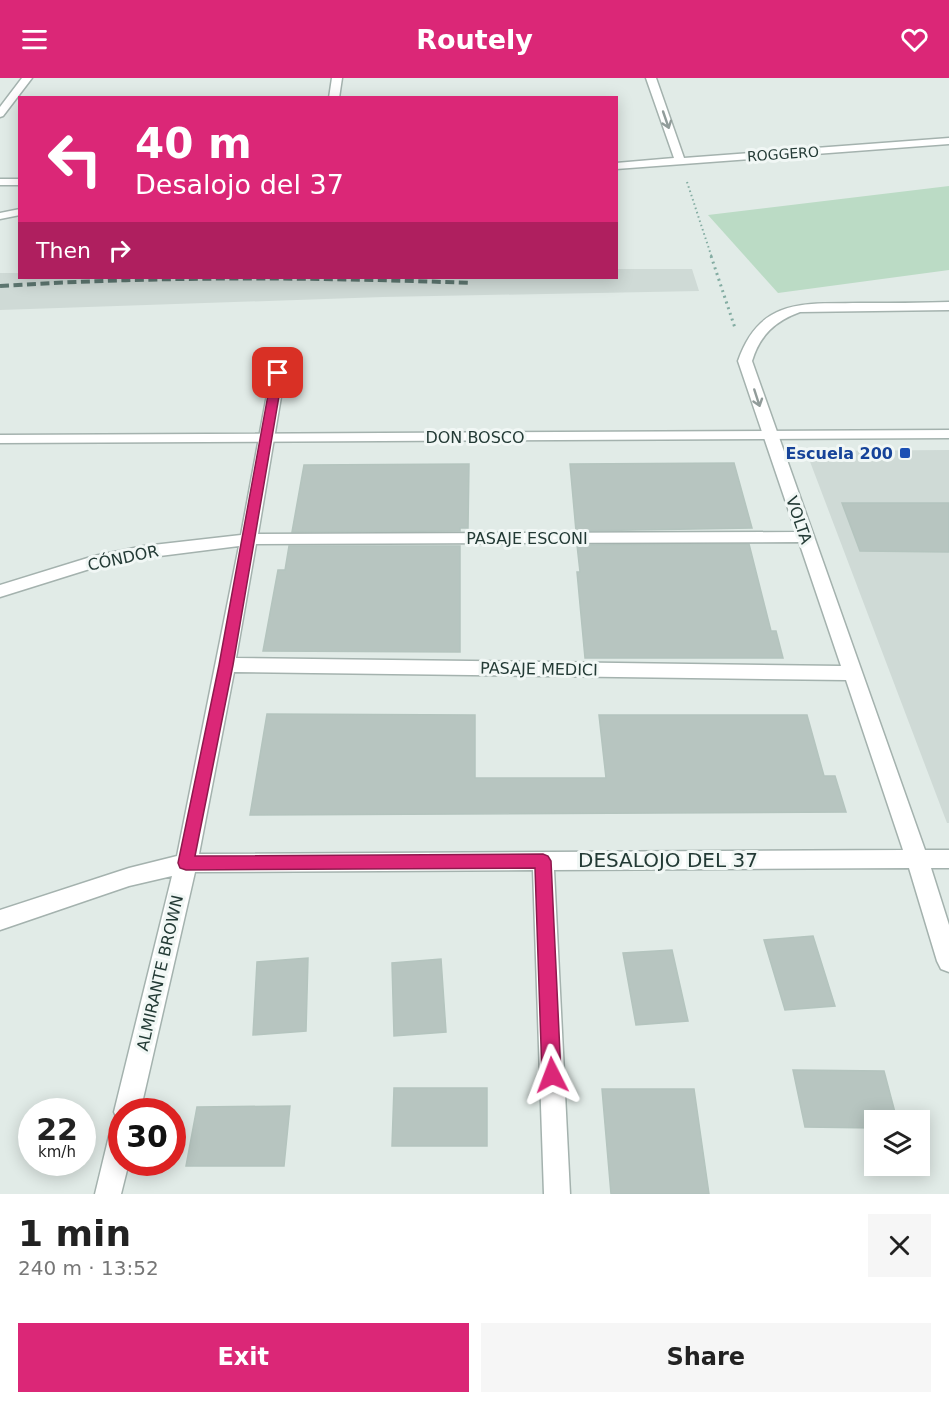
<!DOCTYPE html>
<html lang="en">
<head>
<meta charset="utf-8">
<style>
	:root { --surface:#fff; --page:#f6f6f6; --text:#222; --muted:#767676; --accent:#db2777 }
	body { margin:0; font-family:"DejaVu Sans",sans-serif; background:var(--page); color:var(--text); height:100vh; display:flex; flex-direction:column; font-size:22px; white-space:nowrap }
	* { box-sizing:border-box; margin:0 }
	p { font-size:20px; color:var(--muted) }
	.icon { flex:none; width:33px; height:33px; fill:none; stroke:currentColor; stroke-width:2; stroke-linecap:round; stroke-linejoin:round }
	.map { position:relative; height:1116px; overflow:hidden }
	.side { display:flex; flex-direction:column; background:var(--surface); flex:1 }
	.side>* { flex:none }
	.guide { position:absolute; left:18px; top:18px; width:600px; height:183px; border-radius:0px; box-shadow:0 3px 15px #0003; background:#db2777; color:#fff; overflow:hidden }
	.fabs { position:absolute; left:864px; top:1032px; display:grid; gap:12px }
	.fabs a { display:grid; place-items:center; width:66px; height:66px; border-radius:0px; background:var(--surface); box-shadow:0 3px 15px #0003; font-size:30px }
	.speed { position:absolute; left:18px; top:1020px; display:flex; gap:12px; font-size:30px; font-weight:700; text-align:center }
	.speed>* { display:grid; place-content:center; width:78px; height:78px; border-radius:50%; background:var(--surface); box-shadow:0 3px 15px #0003; line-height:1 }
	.speed small { font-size:15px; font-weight:400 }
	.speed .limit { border:9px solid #d22; background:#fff; color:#111 }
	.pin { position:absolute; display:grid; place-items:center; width:51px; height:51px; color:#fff; margin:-26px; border-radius:12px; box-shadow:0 3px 9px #0006 }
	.me { position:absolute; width:66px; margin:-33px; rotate:357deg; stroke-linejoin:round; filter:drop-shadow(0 0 4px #0008) }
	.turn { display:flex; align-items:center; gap:21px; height:126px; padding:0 18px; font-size:27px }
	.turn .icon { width:78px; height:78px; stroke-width:2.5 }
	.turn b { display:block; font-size:42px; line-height:51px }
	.then { display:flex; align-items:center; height:57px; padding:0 18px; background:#0003; gap:12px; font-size:22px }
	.round { display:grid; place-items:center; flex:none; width:63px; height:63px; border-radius:0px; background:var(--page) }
	.summary { display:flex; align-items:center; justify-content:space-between; height:102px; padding:0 18px }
	h1 { font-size:36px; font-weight:700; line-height:45px }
	.primary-button { display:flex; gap:12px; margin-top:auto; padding:12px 18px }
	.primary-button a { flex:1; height:69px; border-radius:0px; background:var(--accent); color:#fff; font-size:24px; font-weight:700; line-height:69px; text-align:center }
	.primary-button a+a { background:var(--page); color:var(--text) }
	header { display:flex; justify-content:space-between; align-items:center; height:78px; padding:0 18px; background:var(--accent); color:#fff; font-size:27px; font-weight:700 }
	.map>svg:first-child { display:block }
	.built { fill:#cfdad6 }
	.green { fill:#bbdbc5 }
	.building { fill:#b7c5c0; stroke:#b4c4be; stroke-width:1.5 }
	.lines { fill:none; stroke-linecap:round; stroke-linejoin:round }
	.service-casing { stroke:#a4b2ae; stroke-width:3 }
	.minor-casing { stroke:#a4b2ae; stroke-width:3 }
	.tertiary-casing { stroke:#a4b2ae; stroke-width:3 }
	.path-far1 { stroke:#83aca2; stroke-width:2; stroke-dasharray:1.5 3; stroke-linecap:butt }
	.path { stroke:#83aca2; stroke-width:3; stroke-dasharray:2 4; stroke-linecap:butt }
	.service { fill:#fff; fill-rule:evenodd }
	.minor { fill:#fff; fill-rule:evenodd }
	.tertiary { fill:#fff; fill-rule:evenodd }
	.rail { stroke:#5d7670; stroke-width:4; stroke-dasharray:9 4.5; stroke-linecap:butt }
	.oneway { stroke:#919c9a }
	.route { fill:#db2777; stroke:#8e194d; stroke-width:1.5 }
	.transit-dot { fill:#1a4fb4; stroke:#f1f7f5; stroke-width:2 }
	.labels { text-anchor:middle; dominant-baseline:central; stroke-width:6; stroke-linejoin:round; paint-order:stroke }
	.far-street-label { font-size:14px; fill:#233a35; stroke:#f1f7f5 }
	.street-label { font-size:16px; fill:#233a35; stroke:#f1f7f5 }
	.transit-label { font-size:16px; font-weight:bold; fill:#164399; stroke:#f1f7f5; text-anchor:end }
	.near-street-label { font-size:20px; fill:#233a35; stroke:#f1f7f5 }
</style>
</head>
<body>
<header><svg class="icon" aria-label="menu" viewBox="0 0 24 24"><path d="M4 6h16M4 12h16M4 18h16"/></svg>Routely<svg class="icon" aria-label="heart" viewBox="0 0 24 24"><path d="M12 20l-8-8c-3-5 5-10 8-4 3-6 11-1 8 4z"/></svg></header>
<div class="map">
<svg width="949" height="1116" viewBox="0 0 949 1116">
	<rect width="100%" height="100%" fill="#e1ebe7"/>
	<path class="built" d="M617 191H692L699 213 383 219 0 232V195H19L20 200H616Z
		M949 372V745H947L806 373Z"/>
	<path class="green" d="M949 108V192L778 215 708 137Z"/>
	<path class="building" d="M734 385 752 450 576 453 570 386Z
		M469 386 468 450H460V453L292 454 304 387Z
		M842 425H949V474L860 473Z
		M749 466 771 553H776L783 580H585L577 494H580L577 467Z
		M289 468H460V574L263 573 278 492H285Z
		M267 636 475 637V700H606L599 637H807L824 698H835L846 734 250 737Z
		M813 858 835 928 785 932 764 862Z
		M672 872 688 943 636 947 623 875Z
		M308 880 306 953 253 957 257 884Z
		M441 881 446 954 394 958 392 885Z
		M793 992 884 993 897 1042H874V1050L805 1049Z
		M394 1010H487V1068H392Z
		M602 1011H694L709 1116H611Z
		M290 1028 284 1088H186L197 1029Z"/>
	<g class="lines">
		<g class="service-casing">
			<path id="service" d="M20 131V137L0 141V135Z"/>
		</g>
		<g class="minor-casing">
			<path id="minor" d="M22 0H32L3 38 0 39V29Z
				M332 0H342L339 20H329Z
				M646 0H656L684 80 949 60V66L616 91V85L674 80Z
				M0 101H20V107H0Z
				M949 224V232L800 234C775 243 760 257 752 283L925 772H949V790H931L949 847V894L941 891 937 883 909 790 554 792 570 1116H544L533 792 195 794 140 1034H122V1044L118 1043 114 1034 172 798 129 808 0 852V832L129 790 177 778 239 468 144 480 96 489 0 519V507L94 478 144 468 241 457 271 295 278 291 285 295 258 456 796 454 738 283C760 219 805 226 860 225 890 225 919 225 949 224ZM799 464 841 588 236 580 256 466ZM234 594 846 602 903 772 199 776Z
				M122 1045V1084H129L121 1116H95L109 1058 113 1049Z"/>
		</g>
		<g class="tertiary-casing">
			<path id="tertiary" d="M949 352V360L0 365V357Z"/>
		</g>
		<path class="path-far1" d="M687 104 712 180"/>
		<path class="path" d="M711 178 735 250"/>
		<use href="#service" class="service"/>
		<use href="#minor" class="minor"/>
		<use href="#tertiary" class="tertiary"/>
		<path class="rail" d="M0 208C157 198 314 199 472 205"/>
	</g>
	<defs><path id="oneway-shaft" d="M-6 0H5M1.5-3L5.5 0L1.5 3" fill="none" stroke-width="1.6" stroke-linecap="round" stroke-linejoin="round" transform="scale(1.5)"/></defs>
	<g class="oneway">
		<use href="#oneway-shaft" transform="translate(666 42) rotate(71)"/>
		<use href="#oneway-shaft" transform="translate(757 320) rotate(72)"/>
	</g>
	<path class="route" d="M278 292 283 295 233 587 195 778 543 776 548 778 551 783 561 997 558 1004 552 1006 545 1004 542 997 535 790 186 792 180 790 178 785 219 587 272 295Z"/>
	<rect class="transit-dot" x="899" y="369" width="12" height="12" rx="3"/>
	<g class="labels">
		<g class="far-street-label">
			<text transform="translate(783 76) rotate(-4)">ROGGERO</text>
		</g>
		<g class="street-label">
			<text x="475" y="359">DON BOSCO</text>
			<text transform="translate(799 442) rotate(71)">VOLTA</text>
			<text x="527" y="460">PASAJE ESCONI</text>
			<text transform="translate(123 480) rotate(-12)">CÓNDOR</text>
			<text transform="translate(539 591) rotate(1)">PASAJE MEDICI</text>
			<text transform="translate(160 895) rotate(-77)">ALMIRANTE BROWN</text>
		</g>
		<g class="transit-label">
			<text x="893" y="375">Escuela 200</text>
		</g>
		<g class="near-street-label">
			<text x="668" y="782">DESALOJO DEL 37</text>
		</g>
	</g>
</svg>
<div class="fabs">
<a><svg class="icon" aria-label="layers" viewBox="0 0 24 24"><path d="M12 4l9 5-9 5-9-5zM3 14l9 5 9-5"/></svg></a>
</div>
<div class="speed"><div>22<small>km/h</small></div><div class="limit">30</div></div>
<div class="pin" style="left:278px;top:295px;background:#d93025"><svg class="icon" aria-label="arrive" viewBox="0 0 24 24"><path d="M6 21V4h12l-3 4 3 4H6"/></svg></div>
<svg class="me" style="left:552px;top:997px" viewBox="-20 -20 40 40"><path d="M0-17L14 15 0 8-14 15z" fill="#db2777" stroke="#fff" stroke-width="4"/></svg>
<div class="guide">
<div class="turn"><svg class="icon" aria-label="left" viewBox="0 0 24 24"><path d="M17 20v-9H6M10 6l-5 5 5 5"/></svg><div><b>40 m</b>Desalojo del 37</div></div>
<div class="then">Then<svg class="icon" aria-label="right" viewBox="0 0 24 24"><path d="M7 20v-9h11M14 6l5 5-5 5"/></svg></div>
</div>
</div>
<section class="side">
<div class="summary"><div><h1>1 min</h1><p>240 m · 13:52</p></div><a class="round"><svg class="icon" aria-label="close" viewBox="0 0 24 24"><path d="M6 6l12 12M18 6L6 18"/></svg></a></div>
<div class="primary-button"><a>Exit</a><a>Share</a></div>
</section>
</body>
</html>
